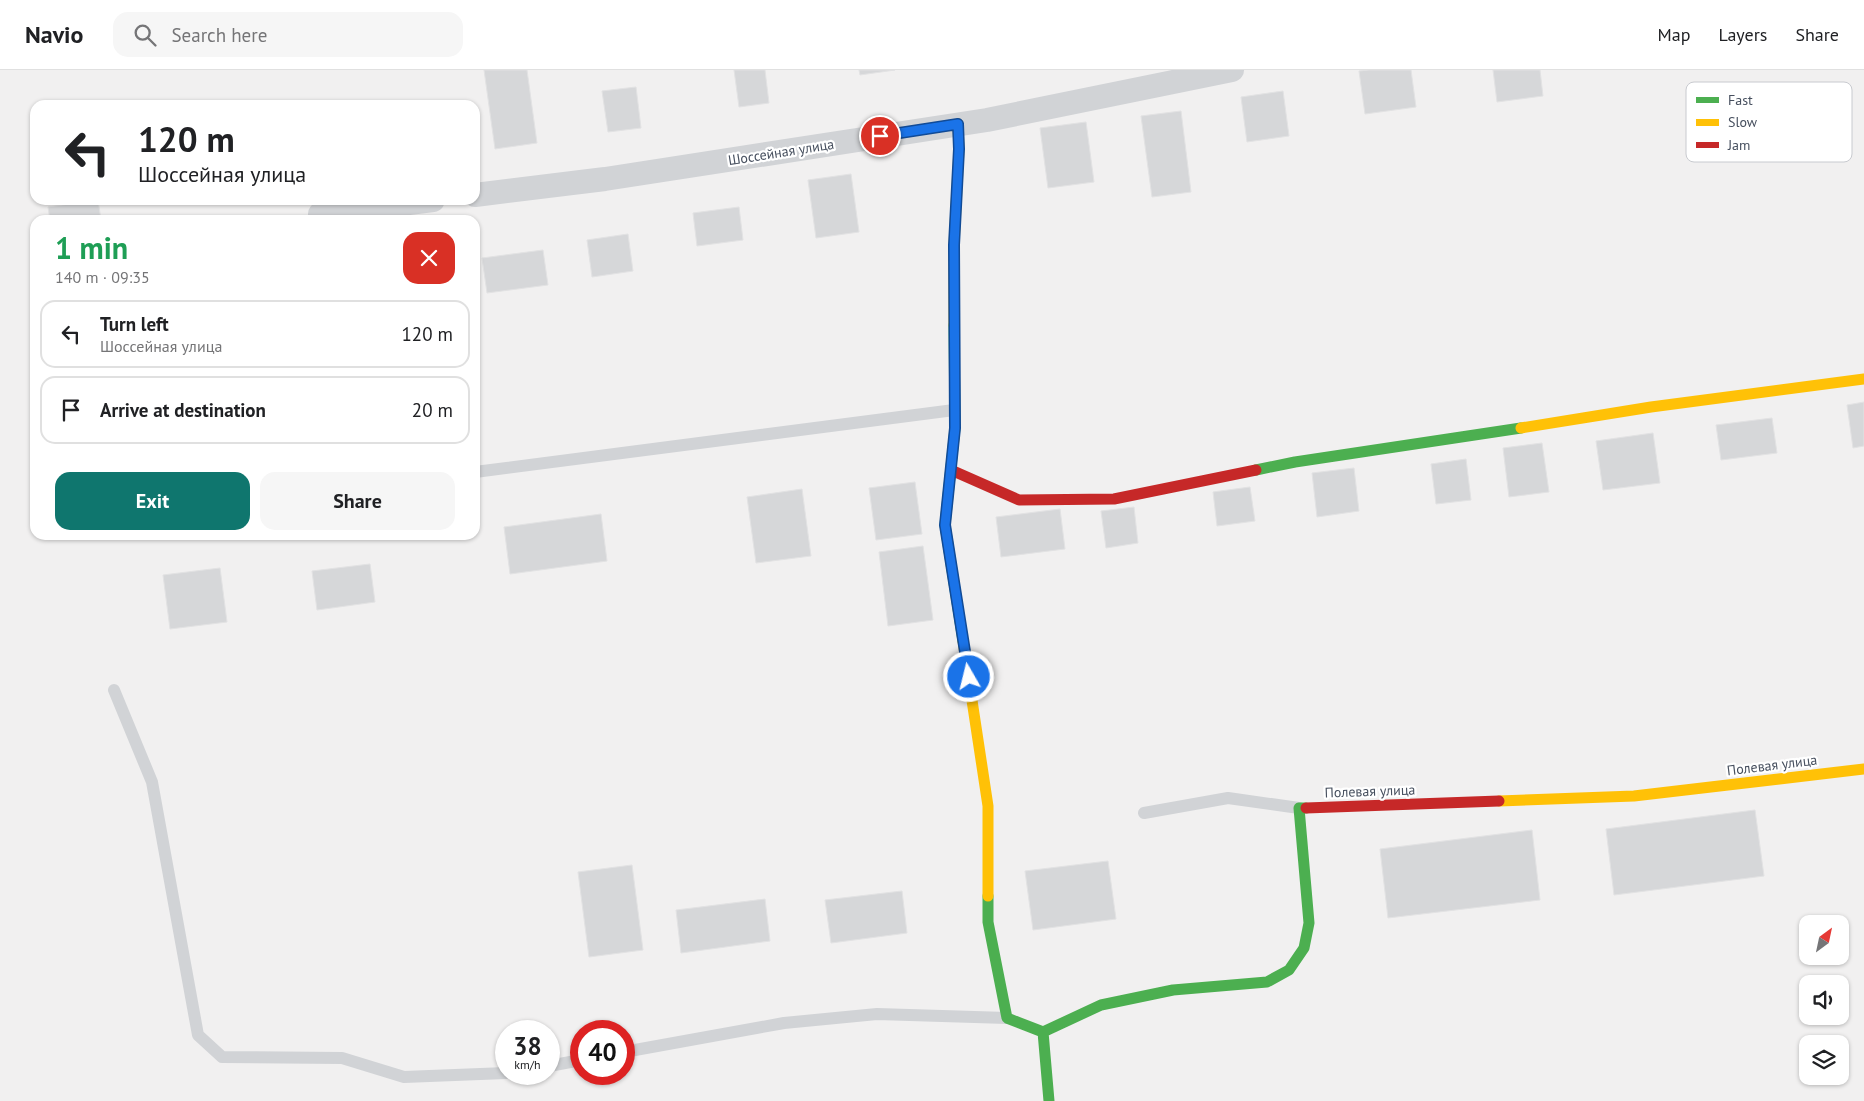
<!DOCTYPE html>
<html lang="en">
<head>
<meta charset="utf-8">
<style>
	:root { --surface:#fff; --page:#f6f6f6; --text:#202124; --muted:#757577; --line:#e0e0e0; --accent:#0f766e }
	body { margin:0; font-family:"PT Sans",sans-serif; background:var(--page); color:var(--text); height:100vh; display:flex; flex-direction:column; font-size:19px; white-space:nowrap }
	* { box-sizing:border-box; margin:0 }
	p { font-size:16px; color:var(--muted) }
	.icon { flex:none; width:28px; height:28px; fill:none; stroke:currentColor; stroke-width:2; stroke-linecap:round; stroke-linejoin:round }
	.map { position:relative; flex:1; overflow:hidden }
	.sheet { position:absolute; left:30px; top:145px; width:450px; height:325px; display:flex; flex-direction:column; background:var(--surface); border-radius:15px; box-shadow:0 1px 4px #0004 }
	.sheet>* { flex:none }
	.banner { position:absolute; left:30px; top:30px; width:450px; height:105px; border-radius:15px; box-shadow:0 1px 4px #0004; background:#fff; color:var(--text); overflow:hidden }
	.needle { width:32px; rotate:33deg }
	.fabs { position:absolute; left:1799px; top:845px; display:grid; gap:10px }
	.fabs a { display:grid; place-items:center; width:50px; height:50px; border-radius:10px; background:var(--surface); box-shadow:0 1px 4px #0004; font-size:25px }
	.speed { position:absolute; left:495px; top:950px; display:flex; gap:10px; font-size:25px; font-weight:700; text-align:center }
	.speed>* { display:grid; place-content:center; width:65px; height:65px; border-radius:50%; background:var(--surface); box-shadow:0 1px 4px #0004; line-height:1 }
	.speed small { font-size:12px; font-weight:400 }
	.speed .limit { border:8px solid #d22; background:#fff; color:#111 }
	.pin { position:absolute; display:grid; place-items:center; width:42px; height:42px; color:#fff; margin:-21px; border:2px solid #fff; border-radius:50%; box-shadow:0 1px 5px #0007 }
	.me { position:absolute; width:55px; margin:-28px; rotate:352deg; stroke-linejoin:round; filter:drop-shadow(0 0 4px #0008) }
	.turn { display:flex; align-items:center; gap:18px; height:105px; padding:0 25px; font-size:22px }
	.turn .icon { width:65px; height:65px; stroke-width:2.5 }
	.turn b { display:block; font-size:35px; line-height:42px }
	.round { display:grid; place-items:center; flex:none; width:52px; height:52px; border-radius:15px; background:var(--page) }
	.summary { display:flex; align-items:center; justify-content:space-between; height:85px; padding:0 25px }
	h1 { font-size:30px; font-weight:600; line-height:38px; color:#1e9e55 }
	.primary-button { display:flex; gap:10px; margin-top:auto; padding:10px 25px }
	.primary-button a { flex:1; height:58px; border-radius:15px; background:var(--accent); color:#fff; font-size:20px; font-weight:600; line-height:58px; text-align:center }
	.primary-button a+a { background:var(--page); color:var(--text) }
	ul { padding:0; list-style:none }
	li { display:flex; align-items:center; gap:15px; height:68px; margin:0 10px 8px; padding:0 15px; border:2px solid var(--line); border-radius:15px }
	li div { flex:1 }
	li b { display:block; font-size:19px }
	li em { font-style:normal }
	header { display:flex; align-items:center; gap:30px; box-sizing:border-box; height:70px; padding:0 25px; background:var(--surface); border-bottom:1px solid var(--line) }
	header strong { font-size:24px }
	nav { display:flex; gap:28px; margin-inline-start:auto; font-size:18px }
	.search { width:350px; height:45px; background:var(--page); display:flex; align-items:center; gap:12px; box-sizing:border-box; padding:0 18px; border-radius:15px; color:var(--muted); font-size:19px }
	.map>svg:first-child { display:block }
	.building { fill:#d6d7d9; stroke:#e2e2e3 }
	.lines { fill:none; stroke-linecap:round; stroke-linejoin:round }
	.lane { stroke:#d1d3d6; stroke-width:12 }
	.street { stroke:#d1d3d6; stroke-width:24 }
	.fast { stroke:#4caf50; stroke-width:11 }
	.slow { stroke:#ffc107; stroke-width:11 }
	.jam { stroke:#c62828; stroke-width:11 }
	.route-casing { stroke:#114b97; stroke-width:12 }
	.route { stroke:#1a73e8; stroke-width:9 }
	.labels { text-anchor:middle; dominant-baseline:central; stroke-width:4.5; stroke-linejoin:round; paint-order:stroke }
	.street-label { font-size:14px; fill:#464f5e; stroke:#fff }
	.key { fill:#fff; stroke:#c8cacf; stroke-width:1 }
	.key-label { font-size:14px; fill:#464f5e }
</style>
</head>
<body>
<header>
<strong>Navio</strong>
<div class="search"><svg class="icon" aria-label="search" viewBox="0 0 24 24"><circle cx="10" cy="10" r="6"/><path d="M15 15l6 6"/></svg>Search here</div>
<nav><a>Map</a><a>Layers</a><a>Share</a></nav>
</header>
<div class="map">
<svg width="1864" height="1031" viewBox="0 0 1864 1031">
	<rect width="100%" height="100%" fill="#f1f0f0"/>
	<path class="building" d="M484 0H527L537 73 495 79Z
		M734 0H765L769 33 739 37Z
		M859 0H895L860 5Z
		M1369 0H1411L1416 37 1365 44 1359 1Z
		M1493 0H1540L1543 26 1497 32Z
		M636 17 641 58 608 62 602 21Z
		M1283 21 1289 66 1247 72 1241 27Z
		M1181 41 1191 122 1152 127 1141 46Z
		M1086 52 1094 112 1048 118 1040 58Z
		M851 104 859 162 816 168 808 110Z
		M98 130 101 150H50L48 137Z
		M739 137 743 170 697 176 693 143Z
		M628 164 633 201 592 207 587 170Z
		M543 180 548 215 487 223 482 188Z
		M1864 332V376L1853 378 1847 335Z
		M1772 348 1777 383 1721 390 1716 355Z
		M1653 363 1660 413 1603 420 1596 371Z
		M1542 373 1549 422 1509 427 1503 378Z
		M1466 389 1471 430 1436 434 1431 394Z
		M1354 398 1359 441 1317 447 1312 403Z
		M915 412 922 464 876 470 869 418Z
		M1250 417 1255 451 1217 456 1213 422Z
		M802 419 811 486 756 493 747 427Z
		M1134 437 1138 473 1106 478 1101 441Z
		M1060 439 1065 479 1001 487 996 447Z
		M601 444 607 491 510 504 504 457Z
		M923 476 933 550 888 556 879 482Z
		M370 494 375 532 317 540 312 501Z
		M220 498 227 552 170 559 163 505Z
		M1755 740 1764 806 1614 825 1606 759Z
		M1532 760 1540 830 1388 848 1380 779Z
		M1108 791 1116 849 1033 860 1025 801Z
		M632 795 643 880 589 887 578 802Z
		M902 821 907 863 831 873 825 830Z
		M765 829 770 871 681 883 676 840Z"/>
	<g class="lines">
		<path class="lane" d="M475 402 954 340
			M114 620 152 712 198 965 222 987 342 988 404 1007 506 1003
			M1144 743 1228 728 1299 738
			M624 982 784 953 877 944 1007 948
			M549 996 581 990"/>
		<path class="street" d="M475 125 605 109 987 50 1232 0
			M320 144 433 130"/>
		<path class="fast" d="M954 255 955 358 945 455 963 571
			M1256 400 1295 392 1521 358
			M988 826V852L1007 948 1043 962 1049 1031
			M1043 962 1101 935 1173 920 1267 912 1289 900 1304 878 1309 853 1299 738H1306"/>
		<path class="slow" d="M954 255V175L959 79 958 54
			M1521 358 1651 337 1864 309
			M963 571 988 736V826
			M1499 731 1634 726 1864 699"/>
		<path class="jam" d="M951 400 1019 430 1114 429 1256 400
			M1306 738 1499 731"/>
	</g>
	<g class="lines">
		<g class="route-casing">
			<path id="route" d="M880 66 958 54 959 79 954 175 955 358 945 455 969 607"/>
		</g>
		<use href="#route" class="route"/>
	</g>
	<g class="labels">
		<g class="street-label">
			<text transform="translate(781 82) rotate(-9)">Шоссейная улица</text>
			<text transform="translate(1772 695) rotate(-7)">Полевая улица</text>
			<text transform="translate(1370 721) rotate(-2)">Полевая улица</text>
		</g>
	</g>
	<rect x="1686" y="12" width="166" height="80" rx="8" class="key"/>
	<rect x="1696" y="27" width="23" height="6" fill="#4caf50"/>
	<rect x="1696" y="49" width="23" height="7" fill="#ffc107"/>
	<rect x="1696" y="72" width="23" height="6" fill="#c62828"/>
	<g class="key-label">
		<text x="1728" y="35">Fast</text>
		<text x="1728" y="57">Slow</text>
		<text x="1728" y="80">Jam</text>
	</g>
</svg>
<div class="fabs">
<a><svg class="needle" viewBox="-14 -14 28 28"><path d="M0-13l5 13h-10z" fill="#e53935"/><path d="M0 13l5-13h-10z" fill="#757577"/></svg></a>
<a><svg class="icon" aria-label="sound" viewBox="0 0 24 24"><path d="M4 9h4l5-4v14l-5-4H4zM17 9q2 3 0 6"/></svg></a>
<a><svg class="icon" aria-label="layers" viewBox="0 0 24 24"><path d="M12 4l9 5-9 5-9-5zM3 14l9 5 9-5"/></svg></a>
</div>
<div class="speed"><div>38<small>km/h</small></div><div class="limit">40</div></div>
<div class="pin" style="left:880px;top:66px;background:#d93025"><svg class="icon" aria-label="arrive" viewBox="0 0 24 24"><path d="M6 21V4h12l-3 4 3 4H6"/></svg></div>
<svg class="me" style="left:969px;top:607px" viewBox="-20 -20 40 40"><circle r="17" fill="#1a73e8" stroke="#fff" stroke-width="3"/><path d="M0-11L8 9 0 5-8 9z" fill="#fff"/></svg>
<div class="banner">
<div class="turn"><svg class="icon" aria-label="left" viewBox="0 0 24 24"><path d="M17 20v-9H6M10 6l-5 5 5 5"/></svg><div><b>120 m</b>Шоссейная улица</div></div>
</div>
<section class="sheet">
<div class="summary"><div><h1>1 min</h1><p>140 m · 09:35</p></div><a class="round" style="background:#d93025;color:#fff"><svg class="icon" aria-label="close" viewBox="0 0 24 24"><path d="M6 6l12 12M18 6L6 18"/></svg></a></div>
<ul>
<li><svg class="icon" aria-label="left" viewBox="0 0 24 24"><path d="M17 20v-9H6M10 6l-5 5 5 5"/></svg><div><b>Turn left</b><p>Шоссейная улица</p></div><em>120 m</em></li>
<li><svg class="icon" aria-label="arrive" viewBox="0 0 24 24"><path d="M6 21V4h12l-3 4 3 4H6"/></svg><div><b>Arrive at destination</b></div><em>20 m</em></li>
</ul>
<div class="primary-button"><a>Exit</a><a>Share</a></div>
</section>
</div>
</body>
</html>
